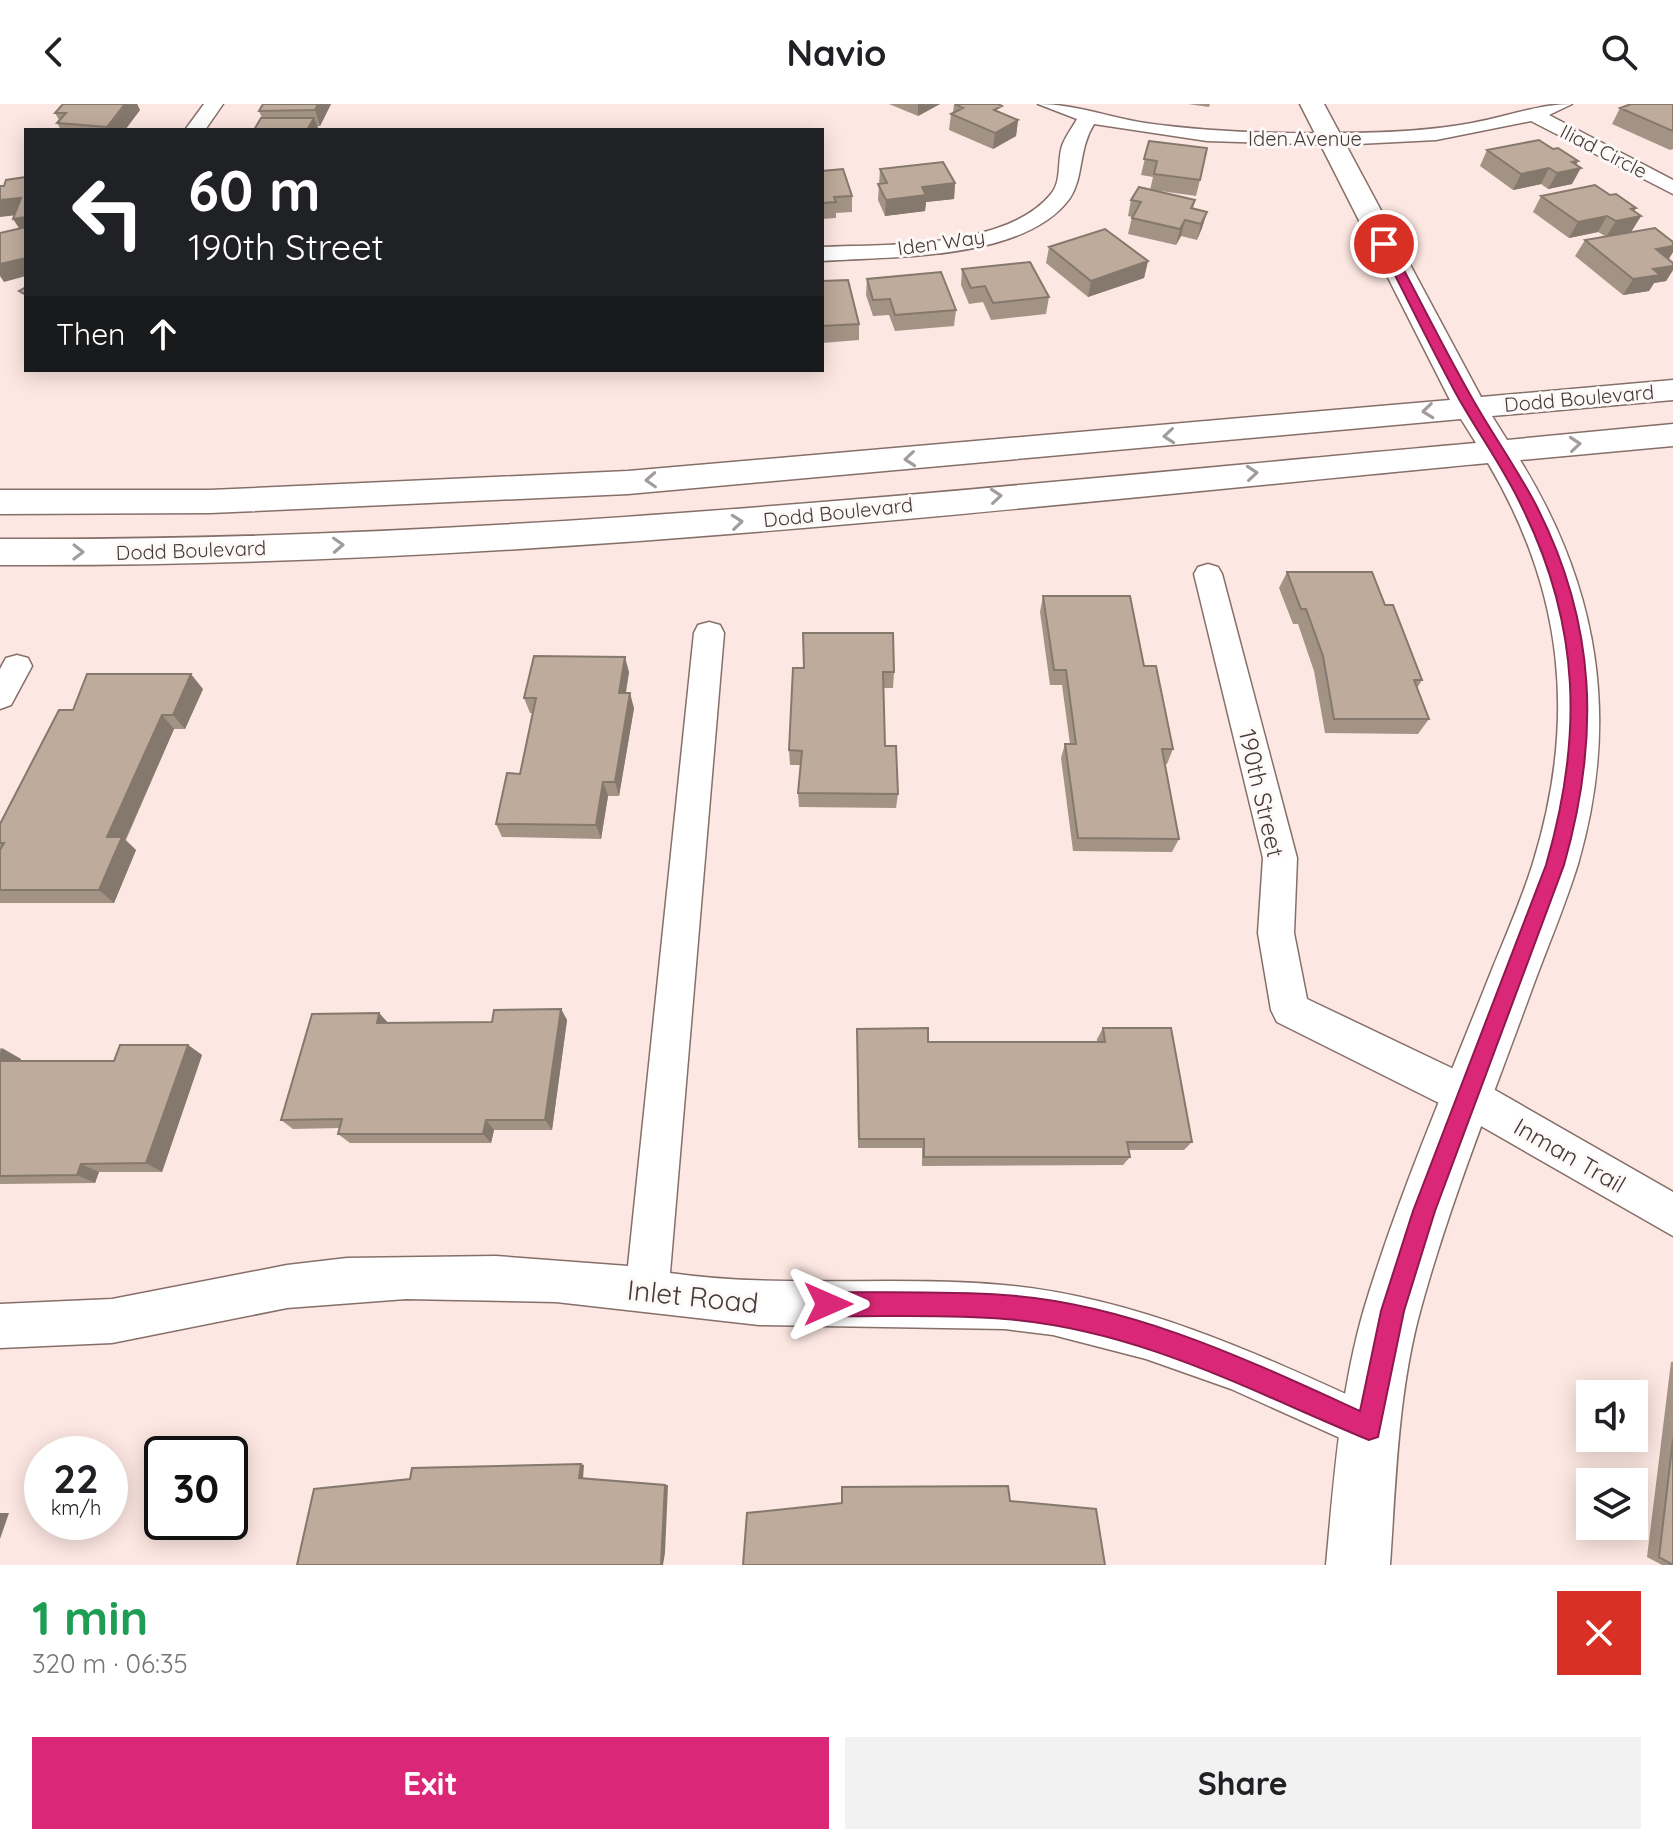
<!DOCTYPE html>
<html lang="en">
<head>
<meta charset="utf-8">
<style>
	:root { --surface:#fff; --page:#f2f2f2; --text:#202124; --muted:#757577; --accent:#db2777 }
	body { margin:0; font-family:Quicksand,sans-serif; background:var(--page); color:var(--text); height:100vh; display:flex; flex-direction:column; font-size:30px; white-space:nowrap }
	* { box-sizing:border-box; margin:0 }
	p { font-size:26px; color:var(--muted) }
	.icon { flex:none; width:44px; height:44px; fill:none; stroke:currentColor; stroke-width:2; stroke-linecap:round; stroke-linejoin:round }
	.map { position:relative; height:1461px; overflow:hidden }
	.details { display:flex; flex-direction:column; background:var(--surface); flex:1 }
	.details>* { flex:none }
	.hud { position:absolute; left:24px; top:24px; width:800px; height:244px; border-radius:0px; box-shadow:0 4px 20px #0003; background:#202124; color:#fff; overflow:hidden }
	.fabs { position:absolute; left:1576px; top:1276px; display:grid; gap:16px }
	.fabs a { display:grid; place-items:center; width:72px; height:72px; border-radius:0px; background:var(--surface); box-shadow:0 4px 20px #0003; font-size:40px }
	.speed { position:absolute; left:24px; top:1332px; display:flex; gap:16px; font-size:40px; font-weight:700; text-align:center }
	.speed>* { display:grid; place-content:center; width:104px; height:104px; border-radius:50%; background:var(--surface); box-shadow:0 4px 20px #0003; line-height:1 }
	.speed small { font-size:20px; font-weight:400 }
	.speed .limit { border:4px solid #111; border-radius:12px; background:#fff; color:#111 }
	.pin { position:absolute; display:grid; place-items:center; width:68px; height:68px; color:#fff; margin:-34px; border:4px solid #fff; border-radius:50%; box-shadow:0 2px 8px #0007 }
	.me { position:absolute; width:88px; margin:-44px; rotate:90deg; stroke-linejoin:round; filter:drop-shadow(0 0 6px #0008) }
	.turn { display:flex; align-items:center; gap:28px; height:168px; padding:0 32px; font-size:36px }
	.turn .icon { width:104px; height:104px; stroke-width:2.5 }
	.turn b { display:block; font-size:56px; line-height:68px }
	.then { display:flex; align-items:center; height:76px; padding:0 32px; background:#0003; gap:16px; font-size:30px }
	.round { display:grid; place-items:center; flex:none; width:84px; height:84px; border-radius:0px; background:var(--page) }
	.head { display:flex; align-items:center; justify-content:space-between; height:136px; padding:0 32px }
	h1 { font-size:48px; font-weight:800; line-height:60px; color:#1e9e55 }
	.primary-button { display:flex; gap:16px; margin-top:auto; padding:16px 32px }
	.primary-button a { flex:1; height:92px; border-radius:0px; background:var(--accent); color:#fff; font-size:32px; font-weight:800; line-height:92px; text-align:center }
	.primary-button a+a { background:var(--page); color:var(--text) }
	header { display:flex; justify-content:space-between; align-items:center; height:104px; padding:0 32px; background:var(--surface); font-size:36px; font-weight:800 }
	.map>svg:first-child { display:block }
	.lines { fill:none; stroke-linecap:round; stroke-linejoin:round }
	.street-casing { stroke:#866f69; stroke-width:3 }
	.secondary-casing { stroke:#866f69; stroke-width:3 }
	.street { fill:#fff; fill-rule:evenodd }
	.secondary { fill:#fff; fill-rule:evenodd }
	.wall { fill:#a39385 }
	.shaded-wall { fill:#85786c }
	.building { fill:#beab9b; stroke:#85786c; stroke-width:2 }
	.oneway { stroke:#a29c9c }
	.route { fill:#db2777; stroke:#8e194d; stroke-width:2 }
	.labels { text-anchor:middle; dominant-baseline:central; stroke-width:6; stroke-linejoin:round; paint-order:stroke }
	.far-street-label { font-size:20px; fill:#453a38; stroke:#fef9f8 }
	.street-label { font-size:24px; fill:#453a38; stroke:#fef9f8 }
	.near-street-label { font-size:28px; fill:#453a38; stroke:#fef9f8 }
</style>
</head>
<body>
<header><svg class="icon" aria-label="back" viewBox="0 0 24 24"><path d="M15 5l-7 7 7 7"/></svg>Navio<svg class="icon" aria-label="search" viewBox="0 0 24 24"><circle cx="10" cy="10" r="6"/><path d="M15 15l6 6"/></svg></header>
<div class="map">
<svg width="1673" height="1461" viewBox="0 0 1673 1461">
	<rect width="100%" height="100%" fill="#fde7e2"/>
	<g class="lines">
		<g class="street-casing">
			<path id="street" d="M204 0H223L205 26H185Z
				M1038 0C1074 0 1108 13 1145 19 1209 28 1274 30 1339 29 1383 29 1428 27 1472 19 1506 13 1538 0 1572 0L1549 11 1673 76V90L1531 17 1436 36 1338 41 1207 37 1094 20C1078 46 1084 73 1070 94 1025 157 891 152 822 157V143C887 140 1006 145 1051 90 1062 77 1057 58 1062 42 1065 33 1072 24 1077 15Z
				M1208 460 1218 463 1222 470 1297 754 1294 829 1307 895 1481 978 1673 1088V1132L1453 1006 1277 918 1271 906 1258 829 1263 754 1194 470 1198 463Z
				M709 518 720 521 724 529 670 1169C781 1185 892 1171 1003 1181 1138 1193 1263 1252 1385 1308L1392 1324 1385 1340 1369 1347 1231 1285 1146 1255 1053 1231 1005 1225 759 1221 556 1198 406 1195 287 1204 112 1239 0 1244V1200L112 1195 287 1161 347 1154 496 1152 628 1162 694 529 698 521Z
				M17 551 28 554 32 562 11 601 0 605V565L6 554Z"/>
		</g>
		<g class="secondary-casing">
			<path id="secondary" d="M1300 0H1324L1481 293 1673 276V296L1492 312 1507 336 1673 320V342L1520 356C1599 484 1620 615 1578 760 1565 802 1547 844 1532 885 1494 990 1451 1095 1421 1204 1398 1287 1396 1375 1390 1461H1326C1334 1375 1340 1288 1364 1205 1397 1095 1443 989 1485 883 1501 842 1520 801 1533 759 1577 616 1564 488 1488 359 993 406 498 464 0 461V435C494 438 985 383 1476 339L1461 315 628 390 210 409 0 410V386H210L628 367 1450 296Z"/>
		</g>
		<use href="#street" class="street"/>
		<use href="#secondary" class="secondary"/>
	</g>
	<path class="wall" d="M63 0H137L140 6 125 26H61L57 19 59 16 55 9Z
		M331 0 320 22H317L319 26H254L262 14 259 7Z
		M889 0H940L918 12Z
		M954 0 1001 9 1018 16 1016 32 993 45 949 26 951 10 953 9Z
		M1188 0H1210L1209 3Z
		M1673 0V45L1670 46 1612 20 1620 4Z
		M1149 37 1200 76 1196 92 1153 86 1195 96 1193 105 1207 108 1202 124 1197 136 1181 132 1176 141 1128 130 1132 113 1128 112 1131 96 1150 86 1153 73 1141 71Z
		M1553 45 1578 57 1576 61 1572 80 1548 85 1541 80 1513 86 1480 62 1487 46Z
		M880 65 955 79 954 95 926 98 925 107 885 112 878 96Z
		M822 67 852 92V108L836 109V114L822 115Z
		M1541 92 1634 107 1641 112 1631 128 1673 138V148L1668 155 1673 159V166L1666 177 1654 179 1649 187 1623 191 1575 152 1585 136 1605 132 1598 128 1569 134 1533 108Z
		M1049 143 1148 157 1144 174 1088 193 1046 159Z
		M962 165 1049 193 1046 210 991 216 983 198 969 200 961 181Z
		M867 175 956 206 954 222 895 227 889 211 873 212 866 191Z
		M822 177 859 220V236L822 239Z
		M1287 468 1385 501 1422 576 1417 584 1429 615 1418 630 1325 629 1314 567 1298 520H1293L1279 484Z
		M1043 492 1144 562 1173 645 1167 660H1164L1179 735 1172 748 1073 747 1061 654 1065 640H1070L1062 581H1050L1040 508Z
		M793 564 894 568 893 584H883L885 642 898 690 896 704 799 703 798 689 801 661H790L789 646Z
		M629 568 626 589 634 604 619 692H608L601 735 502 733 496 720 520 670 532 609H530L524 594Z
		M203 585 185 625H174L126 736 136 746 114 799H0V720L73 606Z
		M561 905 567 916 552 1026H494L491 1039H350L338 1030 340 1024 293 1025 281 1016 379 909 388 919 492 918Z
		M1103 924 1192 1038 1184 1046H1129L1130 1053 1123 1061 922 1062V1044H858L857 925 928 938H1097V935Z
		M188 941 202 951 162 1068H99L95 1079 0 1080V944L21 955 20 957H114Z
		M1671 1258H1673V1461H1662L1647 1453Z"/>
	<path class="shaded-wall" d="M125 0H137L140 6 125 26H109L107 23Z
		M318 0H331L320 22 315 6Z
		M918 0H940L918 12Z
		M314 14 319 26H307Z
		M1018 16 1016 32 993 45 995 29Z
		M1578 57 1573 66 1581 64 1572 80 1548 85 1557 69 1572 58Z
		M1549 64 1541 80 1513 86 1521 70Z
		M955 79 954 95 926 98 925 107 885 112 886 96 922 83Z
		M21 94 26 110 0 113V96Z
		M1636 104 1630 114 1641 112 1631 128 1606 133 1616 117 1631 105Z
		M1207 108 1202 124 1197 136 1201 120Z
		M1607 112 1598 128 1569 134 1578 118Z
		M26 113V130H23L13 115Z
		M1185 116 1181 132 1176 141 1180 125Z
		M1673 142V148L1667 158 1656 145Z
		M26 154V172L4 178 0 172V160Z
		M1148 157 1144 174 1088 193 1091 177Z
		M1673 162V166L1666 177 1654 179 1649 187 1623 191 1633 175 1653 165Z
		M625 553 629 568 623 604 619 589Z
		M191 570 203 585 185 625 173 611Z
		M630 589 634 604 619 692 615 678Z
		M162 611 174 625 125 736 136 746 114 799 99 786 107 733Z
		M603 678 608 692 601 735 596 721Z
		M561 905 567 916 552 1026 545 1016Z
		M379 909 389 920 377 919Z
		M188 941 202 951 162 1068 146 1059Z
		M2 944 21 955 15 967 0 959V949Z
		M486 1016 494 1026 491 1039 483 1030Z
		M81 1060 99 1068 95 1079 77 1071Z
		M581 1360 584 1361 583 1375 579 1374Z
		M665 1381H668L665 1449 663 1461H661Z
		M0 1409H9L0 1435Z"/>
	<path class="building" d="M63 0H125L107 23 57 19 66 9H55Z
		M263 0H318L315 6 259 7Z
		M955 0H998L1002 2 994 6 1018 16 995 29 951 10 963 4Z
		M1631 0H1673V27L1620 4Z
		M261 14H314L307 26H254Z
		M1539 36 1553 45 1558 44 1578 57 1572 58 1581 64 1557 69 1549 64 1521 70 1487 46Z
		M1149 37 1207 44 1200 76 1154 70 1157 57 1144 55Z
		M943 58 955 79 922 83 926 91 886 96 878 80 887 79 880 65Z
		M843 65 852 92 834 93 836 98 822 99V67Z
		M26 73V113L13 115 21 94 0 96V82H4L6 76Z
		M1595 81 1610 91 1616 90 1636 104 1631 105 1641 112 1616 117 1607 112 1578 118 1541 92Z
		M1139 83 1195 96 1191 104 1207 108 1201 120 1185 116 1180 125 1132 114 1141 98 1131 96Z
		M26 123V154L0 160V129Z
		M1655 124 1673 138V142L1656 145 1673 159V162L1653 165 1660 171 1633 175 1585 136Z
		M1105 125 1148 157 1091 177 1049 143Z
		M1030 158 1049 193 993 199 985 182 971 184 962 165Z
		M941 168 956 206 895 211 890 195 873 196 867 175Z
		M848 176 859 220 822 222V177Z
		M26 183V191L19 187Z
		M1287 468H1372L1385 501H1393L1422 576H1414L1429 615H1334L1323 552 1306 505H1301Z
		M1043 492H1130L1144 562H1156L1173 645H1162L1179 735 1078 734 1065 640H1076L1066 566H1054Z
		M803 529H893L894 568H883L885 642H896L898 690 798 689 802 647 789 646 793 564H804Z
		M534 552 625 553 619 589H630L615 678H603L596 721 496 720 507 669 520 670 536 594H524Z
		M87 570H191L173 611H162L107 733H122L99 786H0V746L4 739H0V720L59 606H73Z
		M561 905 545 1016H486L483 1030H338L342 1015 281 1016 312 910 379 909 377 919 492 918 494 906Z
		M928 924V938H1105L1103 924H1171L1192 1038H1127L1130 1053H924V1035H859L857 925Z
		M120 941H188L146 1059 81 1060 77 1071 0 1072V957H114Z
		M1673 1335V1461L1659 1453Z
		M581 1360 579 1374 665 1381 661 1461H297L314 1385 410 1375 412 1364Z
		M1008 1382 1010 1397 1096 1405 1105 1461H743L747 1409 842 1399V1383Z"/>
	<defs><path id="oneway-chevron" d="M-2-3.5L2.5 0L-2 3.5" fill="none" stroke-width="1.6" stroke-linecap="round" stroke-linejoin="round" transform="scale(2)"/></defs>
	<g class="oneway">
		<use href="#oneway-chevron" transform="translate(1428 307) rotate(174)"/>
		<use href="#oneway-chevron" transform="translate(1169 332) rotate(175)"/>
		<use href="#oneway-chevron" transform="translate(1575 340) rotate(-5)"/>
		<use href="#oneway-chevron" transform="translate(910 355) rotate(175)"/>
		<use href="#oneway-chevron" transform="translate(1252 369) rotate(-5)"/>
		<use href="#oneway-chevron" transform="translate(651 376) rotate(177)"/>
		<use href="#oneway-chevron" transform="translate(996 392) rotate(-5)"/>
		<use href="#oneway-chevron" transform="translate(737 418) rotate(-6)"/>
		<use href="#oneway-chevron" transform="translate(338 441) rotate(-3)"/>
		<use href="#oneway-chevron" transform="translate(78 448) rotate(1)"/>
	</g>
	<path class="route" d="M1384 136 1390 140C1416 188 1440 237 1467 285 1488 324 1515 361 1536 401 1597 520 1600 634 1564 761L1435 1107 1404 1207 1378 1333 1369 1336C1248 1286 1140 1226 1005 1215 947 1210 886 1213 828 1212L819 1208 816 1200 819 1192 828 1188C886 1189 946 1187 1004 1191 1129 1199 1248 1256 1360 1307L1381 1207 1413 1107 1546 761C1583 634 1581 521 1521 401 1502 361 1475 325 1454 286 1428 238 1404 188 1379 140Z"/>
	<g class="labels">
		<g class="far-street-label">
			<text x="1305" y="34">Iden Avenue</text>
			<text transform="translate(1604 47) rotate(27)">Iliad Circle</text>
			<text transform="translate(941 138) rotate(-8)">Iden Way</text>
			<text transform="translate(1579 294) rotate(-5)">Dodd Boulevard</text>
			<text transform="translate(838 408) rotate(-6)">Dodd Boulevard</text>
			<text transform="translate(191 446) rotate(-2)">Dodd Boulevard</text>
		</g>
		<g class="street-label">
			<text transform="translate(1262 689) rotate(77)">190th Street</text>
			<text transform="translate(1570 1051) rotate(30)">Inman Trail</text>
		</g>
		<g class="near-street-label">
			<text transform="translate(693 1192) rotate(6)">Inlet Road</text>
		</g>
	</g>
</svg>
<div class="fabs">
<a><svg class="icon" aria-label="sound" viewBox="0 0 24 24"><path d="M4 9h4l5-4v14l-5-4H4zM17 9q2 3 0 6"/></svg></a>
<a><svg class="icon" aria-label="layers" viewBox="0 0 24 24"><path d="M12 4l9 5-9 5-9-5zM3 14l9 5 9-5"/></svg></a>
</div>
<div class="speed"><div>22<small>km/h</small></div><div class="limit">30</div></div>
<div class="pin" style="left:1384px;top:140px;background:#d93025"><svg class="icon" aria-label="arrive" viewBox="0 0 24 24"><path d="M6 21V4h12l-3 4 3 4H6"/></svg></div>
<svg class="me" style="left:828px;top:1200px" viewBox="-20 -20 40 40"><path d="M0-17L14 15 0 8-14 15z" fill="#db2777" stroke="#fff" stroke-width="4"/></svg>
<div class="hud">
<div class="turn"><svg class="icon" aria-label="left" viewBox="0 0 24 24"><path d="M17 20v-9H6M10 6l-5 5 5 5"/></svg><div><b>60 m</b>190th Street</div></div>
<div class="then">Then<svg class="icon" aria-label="ahead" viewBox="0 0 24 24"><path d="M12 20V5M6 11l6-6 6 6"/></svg></div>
</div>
</div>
<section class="details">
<div class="head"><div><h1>1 min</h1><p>320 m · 06:35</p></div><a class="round" style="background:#d93025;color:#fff"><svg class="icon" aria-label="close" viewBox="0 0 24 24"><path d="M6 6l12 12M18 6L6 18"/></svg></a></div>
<div class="primary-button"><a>Exit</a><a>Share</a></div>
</section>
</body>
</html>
